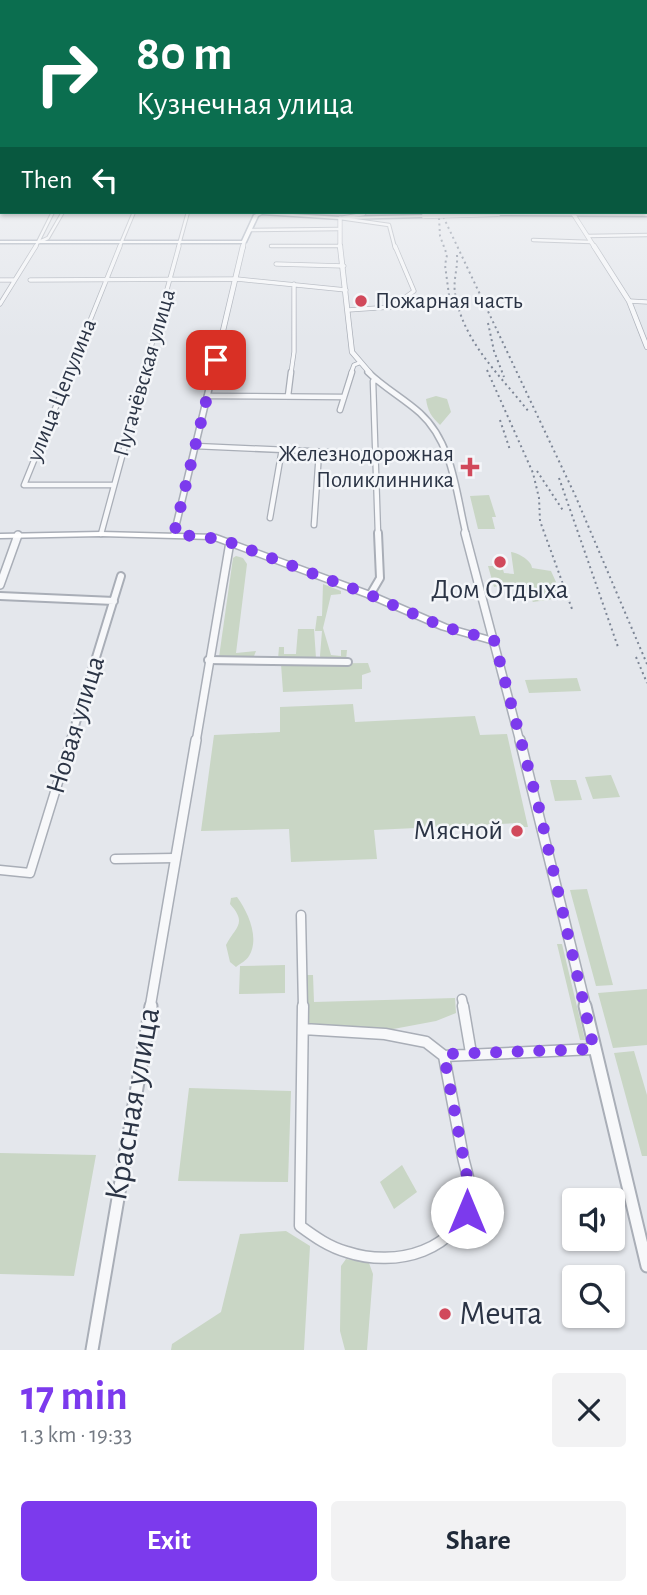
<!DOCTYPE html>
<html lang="en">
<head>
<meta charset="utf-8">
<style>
	:root { --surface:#fff; --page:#f2f2f3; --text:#1f2937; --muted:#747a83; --accent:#7c3aed }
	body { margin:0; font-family:"Alegreya Sans",sans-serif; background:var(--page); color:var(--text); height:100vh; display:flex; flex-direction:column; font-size:26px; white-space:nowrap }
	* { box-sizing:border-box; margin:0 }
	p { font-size:23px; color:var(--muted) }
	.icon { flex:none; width:38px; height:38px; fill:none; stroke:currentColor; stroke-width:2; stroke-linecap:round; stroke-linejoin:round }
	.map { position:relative; height:1350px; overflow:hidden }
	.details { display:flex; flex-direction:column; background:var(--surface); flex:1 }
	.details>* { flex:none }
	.top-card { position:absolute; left:0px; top:0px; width:648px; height:214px; box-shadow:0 2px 5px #0004; background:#0b6e4f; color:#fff; overflow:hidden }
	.tools { position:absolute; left:562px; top:1188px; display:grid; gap:14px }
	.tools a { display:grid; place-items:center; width:63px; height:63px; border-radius:7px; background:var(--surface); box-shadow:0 2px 5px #0004; font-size:35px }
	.pin { position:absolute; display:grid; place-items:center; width:60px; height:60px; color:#fff; margin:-30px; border-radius:14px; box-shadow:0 4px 10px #0006 }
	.me { position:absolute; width:77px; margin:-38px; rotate:0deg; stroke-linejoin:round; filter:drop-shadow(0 0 5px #0008) }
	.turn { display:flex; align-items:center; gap:24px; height:147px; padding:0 21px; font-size:32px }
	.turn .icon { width:91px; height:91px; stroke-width:2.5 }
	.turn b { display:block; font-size:49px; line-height:60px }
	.then { display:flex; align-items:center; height:66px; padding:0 21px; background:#0003; gap:14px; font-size:26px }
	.round { display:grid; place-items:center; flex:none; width:74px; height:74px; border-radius:7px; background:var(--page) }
	.head { display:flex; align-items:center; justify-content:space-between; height:119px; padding:0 21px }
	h1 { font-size:42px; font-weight:600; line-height:52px; color:var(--accent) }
	.action { display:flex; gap:14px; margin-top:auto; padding:14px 21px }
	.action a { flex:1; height:80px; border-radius:7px; background:var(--accent); color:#fff; font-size:28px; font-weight:600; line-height:80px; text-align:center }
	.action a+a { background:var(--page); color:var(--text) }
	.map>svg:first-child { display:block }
	.green { fill:#c9d6c5 }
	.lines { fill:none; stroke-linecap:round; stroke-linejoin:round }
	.minor-far5-casing { stroke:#a9aeb7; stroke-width:4.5 }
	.minor-far4-casing { stroke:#a9aeb7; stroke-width:5 }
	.minor-far3-casing { stroke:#a9aeb7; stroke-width:7 }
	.minor-far2-casing { stroke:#a9aeb7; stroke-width:10 }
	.minor-far1-casing { stroke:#a9aeb7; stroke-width:11 }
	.minor-casing { stroke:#a9aeb7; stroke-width:13 }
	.tertiary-far5-casing { stroke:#a9aeb7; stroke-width:5 }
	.tertiary-far4-casing { stroke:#a9aeb7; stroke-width:6 }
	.tertiary-far3-casing { stroke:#a9aeb7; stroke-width:8 }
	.tertiary-far2-casing { stroke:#a9aeb7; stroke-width:10 }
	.tertiary-far1-casing { stroke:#a9aeb7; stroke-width:12 }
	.tertiary-casing { stroke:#a9aeb7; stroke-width:15 }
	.secondary-casing { stroke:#a9aeb7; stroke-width:3 }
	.primary-casing { stroke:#a3abb8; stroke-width:3 }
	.minor-far5 { stroke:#f7f8fa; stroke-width:2.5 }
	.minor-far4 { stroke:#f7f8fa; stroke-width:3.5 }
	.minor-far3 { stroke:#f7f8fa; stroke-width:4.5 }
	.minor-far2 { stroke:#f7f8fa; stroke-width:6 }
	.minor-far1 { stroke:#f7f8fa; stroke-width:8 }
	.minor { stroke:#f7f8fa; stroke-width:10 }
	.tertiary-far5 { stroke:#f7f8fa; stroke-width:3.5 }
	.tertiary-far4 { stroke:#f7f8fa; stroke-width:4.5 }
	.tertiary-far3 { stroke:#f7f8fa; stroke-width:5 }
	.tertiary-far2 { stroke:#f7f8fa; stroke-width:7 }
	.tertiary-far1 { stroke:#f7f8fa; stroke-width:9 }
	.tertiary { stroke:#f7f8fa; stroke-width:11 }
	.secondary { fill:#fff; fill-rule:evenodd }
	.primary { fill:#fff; fill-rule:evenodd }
	.rail { stroke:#7d8696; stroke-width:2; stroke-dasharray:2 3.5; stroke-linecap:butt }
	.primary-bridge-casing { stroke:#a3abb8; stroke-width:6; stroke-linecap:butt }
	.primary-bridge { stroke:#fff; stroke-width:4.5 }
	.route { stroke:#7c3aed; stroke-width:12; stroke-dasharray:0 21.6 }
	.poi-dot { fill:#d1495b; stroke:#f4f6f9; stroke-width:2.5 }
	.labels { text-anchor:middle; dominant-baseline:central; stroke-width:5; stroke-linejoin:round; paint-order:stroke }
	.far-poi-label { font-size:23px; fill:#2b3445; stroke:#f4f6f9; text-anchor:start }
	.far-street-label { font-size:23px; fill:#2b3445; stroke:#f4f6f9 }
	.poi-label { font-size:28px; fill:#2b3445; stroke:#f4f6f9 }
	.street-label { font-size:28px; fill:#2b3445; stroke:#f4f6f9 }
	.near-street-label { font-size:33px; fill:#2b3445; stroke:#f4f6f9 }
	.near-poi-label { font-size:33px; fill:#2b3445; stroke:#f4f6f9; text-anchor:start }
</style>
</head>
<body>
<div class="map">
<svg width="647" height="1350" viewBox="0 0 647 1350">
	<rect width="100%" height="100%" fill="#e4e7ec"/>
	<path class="green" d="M436 396 447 399 451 412 440 425C431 416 428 412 426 399Z
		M489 495 496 517H492L495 529H478L470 496Z
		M511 552C519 553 532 561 532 568L551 571 561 593 554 595V599L533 602 523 589 503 585 494 587 488 566H502L504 573 514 574Z
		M236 556 243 558 247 564 236 653 256 651 254 656 248 659 219 657 233 558Z
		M323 584 341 591V594L331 595 323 628 331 655 341 656V650H347L346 660 321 659 320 656 322 631H315L317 616H322Z
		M298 629H314L316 658 278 659 279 647H284V654H296Z
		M368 663 371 672 362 675V689L283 692 281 664Z
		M577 678 581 691 529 693 525 680Z
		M353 704 355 722 475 716 480 735 507 734 528 827H522L520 823 374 830 377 859 291 862 289 829 201 831 214 735 280 732V707Z
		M611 775 620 797 593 799 585 777Z
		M550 780H576L582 800 555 801Z
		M587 889 613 985 596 986 570 890Z
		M237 897C248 912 260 938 249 956 246 961 241 963 236 967L230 962 226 945C235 927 248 924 230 904L231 898Z
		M557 944H562L585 1040H580Z
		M285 965V993L239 994 240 966Z
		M307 975H313L314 1002 455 998 456 1013 436 1021 388 1030 310 1024 306 1021 305 978Z
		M647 989V1045L613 1048 598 993Z
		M634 1051 647 1095V1156H642L614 1053Z
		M189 1088 291 1091 288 1182 178 1181Z
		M0 1153 96 1155 74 1276 0 1274Z
		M402 1165 417 1192 394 1209 380 1182Z
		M286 1231 310 1246 304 1350H171L172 1344 221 1312 240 1234Z
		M346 1259 369 1263 373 1274 367 1350H345L340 1331 341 1266Z"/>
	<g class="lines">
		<g class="minor-far5-casing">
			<path id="minor-far5" d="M646 153 647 156
				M0 199 2 197
				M363 212 364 214 340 218 389 225 395 248
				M249 230 338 229
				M588 236 647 235
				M533 240 591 242
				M39 242 48 238 63 212
				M271 246H341
				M35 248 53 212
				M119 248 134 212
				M178 248 188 212"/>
		</g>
		<g class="minor-far4-casing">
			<path id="minor-far4" d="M276 264 344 266
				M0 280H14
				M30 280 237 279 346 290
				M629 301 647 302
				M0 304 36 246
				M348 310 392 307 414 291 395 246
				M69 373 120 246
				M144 373 179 246
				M291 373 294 352V284
				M351 373 354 365 359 363"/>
		</g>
		<g class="minor-far3-casing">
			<path id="minor-far3" d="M70 372 24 485H113
				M377 380 373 381 378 534
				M207 396 344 397
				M288 396 291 372
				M340 410 352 372
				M195 446 375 454
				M270 518 282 449
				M314 525 319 452
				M101 534 145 372"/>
		</g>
		<g class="minor-far2-casing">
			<path id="minor-far2" d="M370 595 380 578 378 533
				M0 596 114 601
				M208 660 348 662
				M70 742 121 576"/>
		</g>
		<g class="minor-far1-casing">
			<path id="minor-far1" d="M115 859 174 858
				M0 870 30 873 71 740
				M301 915 303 1008
				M462 999 464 1008"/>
		</g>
		<g class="minor-casing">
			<path id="minor" d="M303 1006 300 1226C315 1237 329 1247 347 1252 395 1268 461 1252 470 1194 471 1183 465 1167 463 1157 457 1123 450 1090 444 1056
				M463 1006 471 1053
				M303 1029 385 1034 426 1042 444 1056
				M444 1056 594 1049"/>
		</g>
		<g class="tertiary-far5-casing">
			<path id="tertiary-far5" d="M572 212 595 248
				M340 218V248
				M243 248 244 242"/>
		</g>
		<g class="tertiary-far4-casing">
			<path id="tertiary-far4" d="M340 246 352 352 370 373
				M594 246 629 301 647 347
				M213 373 243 246"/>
		</g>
		<g class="tertiary-far3-casing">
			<path id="tertiary-far3" d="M368 372C383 387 403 398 420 413 453 443 456 493 466 534
				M174 534 213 372"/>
		</g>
		<g class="tertiary-far2-casing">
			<path id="tertiary-far2" d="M465 533 520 742
				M0 585 18 535
				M196 742 230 542"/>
		</g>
		<g class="tertiary-far1-casing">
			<path id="tertiary-far1" d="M520 740 586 1008
				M150 1008 196 740"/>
		</g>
		<g class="tertiary-casing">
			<path id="tertiary" d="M585 1006 647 1266
				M92 1350 151 1006"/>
		</g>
		<g class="secondary-casing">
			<path id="secondary" d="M101 532 216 535 373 593 447 625 497 639 498 641 494 644 441 629 367 597 212 539 101 536 0 538V534Z"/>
		</g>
		<g class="primary-casing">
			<path id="primary" d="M0 207H2V209H0Z
				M261 212 340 217 424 215 426 216 424 217 340 219 262 214 258 216 246 242 244 243H0V241H242L254 215Z
				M496 213 647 214V216L498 215Z"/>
		</g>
		<use href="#minor-far5" class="minor-far5"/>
		<use href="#minor-far4" class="minor-far4"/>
		<use href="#minor-far3" class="minor-far3"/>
		<use href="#minor-far2" class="minor-far2"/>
		<use href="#minor-far1" class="minor-far1"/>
		<use href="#minor" class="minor"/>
		<use href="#tertiary-far5" class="tertiary-far5"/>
		<use href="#tertiary-far4" class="tertiary-far4"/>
		<use href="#tertiary-far3" class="tertiary-far3"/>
		<use href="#tertiary-far2" class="tertiary-far2"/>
		<use href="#tertiary-far1" class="tertiary-far1"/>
		<use href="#tertiary" class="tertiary"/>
		<use href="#secondary" class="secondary"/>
		<use href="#primary" class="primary"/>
		<path class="rail" d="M441 212 575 495 647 664
			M439 218 440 236 447 255 445 265 449 295
			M457 255C458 268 453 280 455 293 463 342 500 375 529 412
			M488 323 494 351 504 377
			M487 370 533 473 539 498 540 521 572 609
			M500 420 510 450
			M537 471 564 512
			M559 478 618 647
			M636 657 647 683"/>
		<g class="primary-bridge-casing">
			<path id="primary-bridge" d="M424 216 498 214"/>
		</g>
		<use href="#primary-bridge" class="primary-bridge"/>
	</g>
	<linearGradient id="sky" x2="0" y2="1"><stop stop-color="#8bb4dd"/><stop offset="0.44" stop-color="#f3f4f6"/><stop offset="1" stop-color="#f3f4f6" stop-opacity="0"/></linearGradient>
	<rect width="647" height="339" fill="url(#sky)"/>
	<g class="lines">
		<path class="route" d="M216 360 174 534 221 539 370 595 444 627 494 640 539 808 594 1049 448 1054 444 1056 470 1192 467 1212"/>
	</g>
	<g class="poi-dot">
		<circle cx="361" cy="301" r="7"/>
		<path d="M466.5 456.5h7v7h7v7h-7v7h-7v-7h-7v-7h7z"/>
		<circle cx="500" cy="562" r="7"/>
		<circle cx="517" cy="831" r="7"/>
		<circle cx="445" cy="1314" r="7"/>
	</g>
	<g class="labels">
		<g class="far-poi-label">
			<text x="375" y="301">Пожарная часть</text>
			<text x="454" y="454" text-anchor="end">Железнодорожная<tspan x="454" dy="26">Поликлинника</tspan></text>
		</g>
		<g class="far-street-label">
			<text transform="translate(145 373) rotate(-74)">Пугачёвская улица</text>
			<text transform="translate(62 390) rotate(-68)">улица Цепулина</text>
		</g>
		<g class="poi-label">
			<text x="500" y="590">Дом Отдыха</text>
			<text x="503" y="831" text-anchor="end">Мясной</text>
		</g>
		<g class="street-label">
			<text transform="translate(76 725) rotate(-73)">Новая улица</text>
		</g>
		<g class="near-street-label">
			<text transform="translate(133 1104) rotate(-80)">Красная улица</text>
		</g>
		<g class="near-poi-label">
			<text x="459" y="1314">Мечта</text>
		</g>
	</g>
</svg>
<div class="tools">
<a><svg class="icon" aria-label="sound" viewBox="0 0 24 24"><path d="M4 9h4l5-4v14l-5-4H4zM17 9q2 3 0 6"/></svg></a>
<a><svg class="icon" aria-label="search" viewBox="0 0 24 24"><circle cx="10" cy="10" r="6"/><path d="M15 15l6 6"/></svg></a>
</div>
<div class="pin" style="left:216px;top:360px;background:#d93025"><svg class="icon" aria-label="arrive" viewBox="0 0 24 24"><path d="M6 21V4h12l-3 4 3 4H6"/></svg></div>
<svg class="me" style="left:467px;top:1212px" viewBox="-20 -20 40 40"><circle r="19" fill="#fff"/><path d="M0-13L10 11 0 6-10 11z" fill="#7c3aed"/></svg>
<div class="top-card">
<div class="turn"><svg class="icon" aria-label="right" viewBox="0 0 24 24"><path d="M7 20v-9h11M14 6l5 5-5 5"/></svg><div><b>80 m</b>Кузнечная улица</div></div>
<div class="then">Then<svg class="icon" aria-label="left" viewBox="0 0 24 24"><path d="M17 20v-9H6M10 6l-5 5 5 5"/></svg></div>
</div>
</div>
<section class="details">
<div class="head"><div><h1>17 min</h1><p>1.3 km · 19:33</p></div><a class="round"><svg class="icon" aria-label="close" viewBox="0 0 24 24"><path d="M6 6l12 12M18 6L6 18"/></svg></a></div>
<div class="action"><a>Exit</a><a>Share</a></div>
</section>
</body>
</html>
